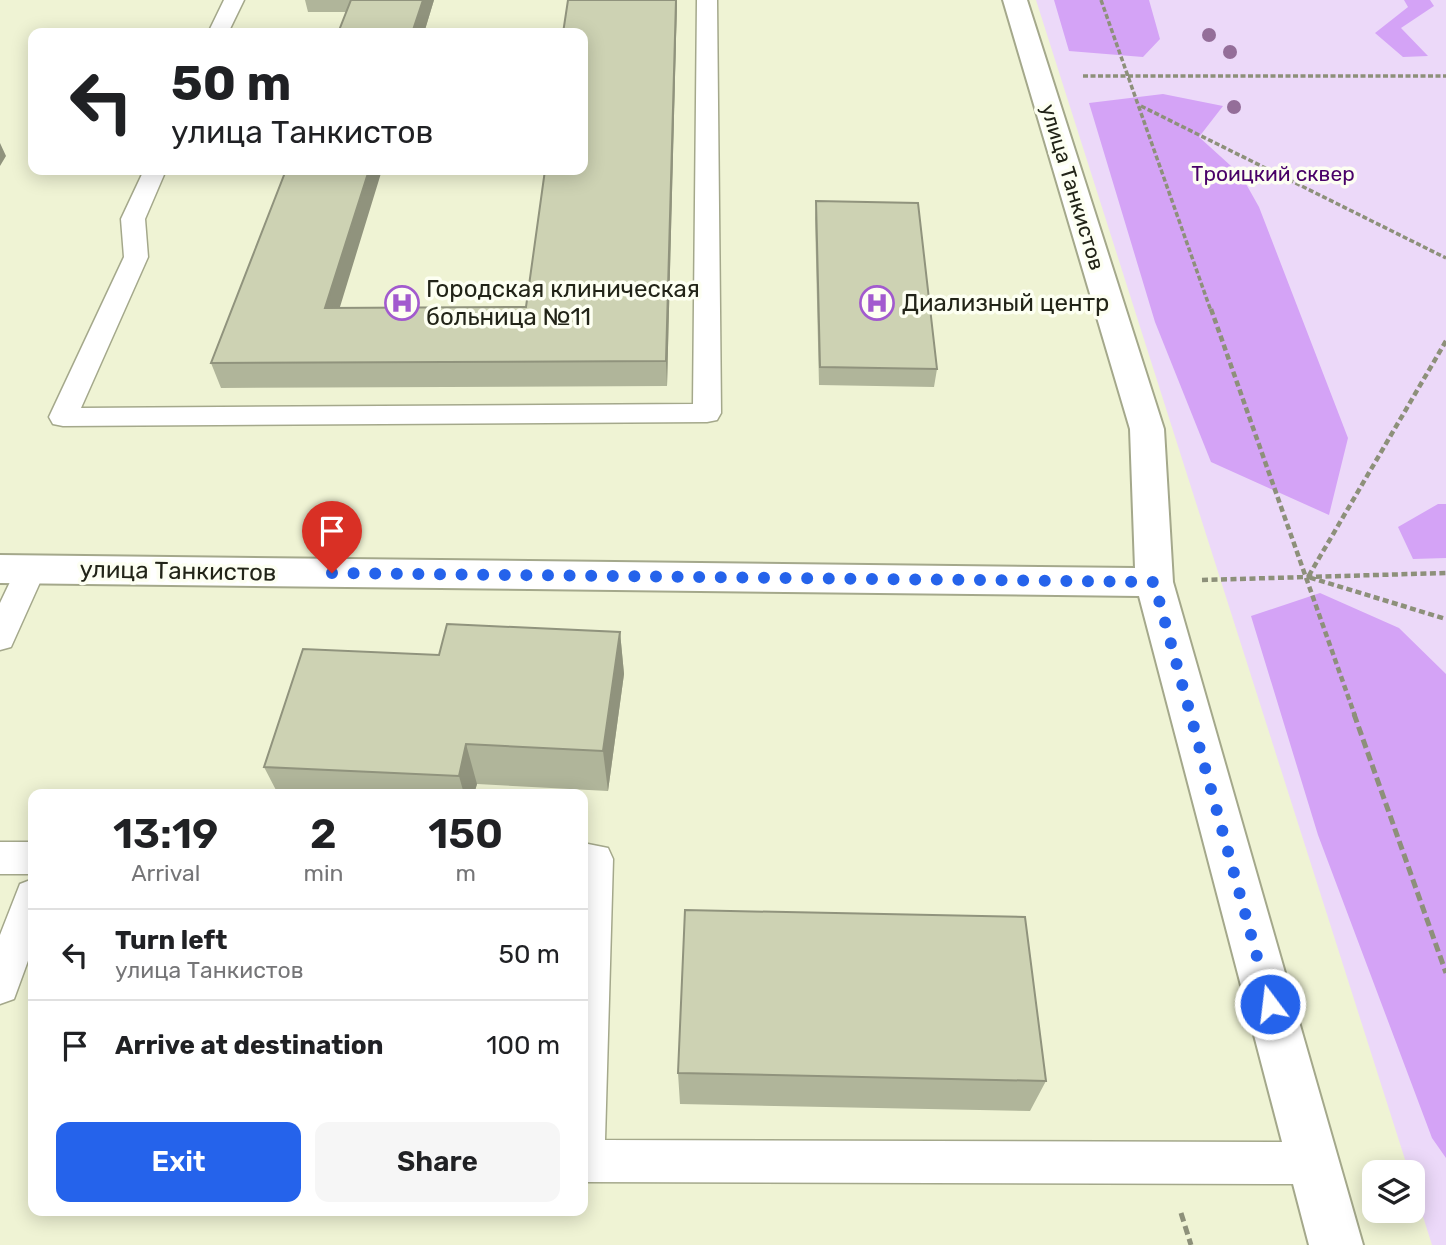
<!DOCTYPE html>
<html lang="en">
<head>
<meta charset="utf-8">
<style>
	:root { --surface:#fff; --page:#f6f6f6; --text:#202124; --muted:#757577; --line:#e0e0e0; --accent:#2563eb }
	body { margin:0; font-family:Rubik,sans-serif; background:var(--page); color:var(--text); height:100vh; display:flex; flex-direction:column; font-size:26px; white-space:nowrap }
	* { box-sizing:border-box; margin:0 }
	p { font-size:23px; color:var(--muted) }
	.icon { flex:none; width:38px; height:38px; fill:none; stroke:currentColor; stroke-width:2; stroke-linecap:round; stroke-linejoin:round }
	.map { position:relative; flex:1; overflow:hidden }
	.details { position:absolute; left:28px; top:789px; width:560px; height:427px; display:flex; flex-direction:column; background:var(--surface); border-radius:14px; box-shadow:0 4px 18px #0003 }
	.details>* { flex:none }
	.hud { position:absolute; left:28px; top:28px; width:560px; height:147px; border-radius:14px; box-shadow:0 4px 18px #0003; background:#fff; color:var(--text); overflow:hidden }
	.controls { position:absolute; left:1362px; top:1160px; display:grid; gap:14px }
	.controls a { display:grid; place-items:center; width:63px; height:63px; border-radius:14px; background:var(--surface); box-shadow:0 4px 18px #0003; font-size:35px }
	.pin { position:absolute; display:grid; place-items:center; width:60px; height:60px; color:#fff; margin:-72px -30px; border-radius:50% 50% 50% 0; rotate:-45deg; box-shadow:0 0 7px #0007 }
	.pin .icon { rotate:45deg }
	.me { position:absolute; width:77px; margin:-38px; rotate:345deg; stroke-linejoin:round; filter:drop-shadow(0 0 5px #0008) }
	.turn { display:flex; align-items:center; gap:24px; height:147px; padding:0 28px; font-size:32px }
	.turn .icon { width:91px; height:91px; stroke-width:2.5 }
	.turn b { display:block; font-size:49px; line-height:60px }
	.eta { display:flex; justify-content:space-evenly; align-items:center; height:119px; text-align:center }
	.eta b { font-size:42px; font-weight:600; line-height:49px }
	.cta { display:flex; gap:14px; margin-top:auto; padding:14px 28px }
	.cta a { flex:1; height:80px; border-radius:14px; background:var(--accent); color:#fff; font-size:28px; font-weight:600; line-height:80px; text-align:center }
	.cta a+a { background:var(--page); color:var(--text) }
	ul { padding:0; list-style:none }
	li { display:flex; align-items:center; gap:21px; height:91px; padding:0 28px; border-top:2px solid var(--line) }
	li div { flex:1 }
	li b { display:block; font-size:26px }
	li em { font-style:normal }
	.map>svg:first-child { display:block }
	.green { fill:#ecd9f9 }
	.forest { fill:#d4a3f6 }
	.lines { fill:none; stroke-linecap:round; stroke-linejoin:round }
	.service-casing { stroke:#a4a88b; stroke-width:3 }
	.minor-casing { stroke:#a4a88b; stroke-width:4 }
	.path-far2 { stroke:#8d907a; stroke-width:3.5; stroke-dasharray:5 2.5; stroke-linecap:butt }
	.path-far1 { stroke:#8d907a; stroke-width:4.5; stroke-dasharray:6 3.5; stroke-linecap:butt }
	.path { stroke:#8d907a; stroke-width:5; stroke-dasharray:9 4.5; stroke-linecap:butt }
	.service { fill:#fff; fill-rule:evenodd }
	.minor { fill:#fff; fill-rule:evenodd }
	.tree { fill:#946e99 }
	.wall { fill:#b0b59a }
	.shaded-wall { fill:#90937d }
	.building { fill:#cdd2b3; stroke:#90937d; stroke-width:2 }
	.route { stroke:#2563eb; stroke-width:12; stroke-dasharray:0 21.6 }
	.labels { text-anchor:middle; dominant-baseline:central; stroke-width:7; stroke-linejoin:round; paint-order:stroke }
	.far-park-label { font-size:21px; fill:#490168; stroke:#fdfff2 }
	.far-street-label { font-size:21px; fill:#222418; stroke:#fdfff2 }
	.poi-label { font-size:24px; fill:#222418; stroke:#fdfff2; text-anchor:start }
	.street-label { font-size:24px; fill:#222418; stroke:#fdfff2 }
</style>
</head>
<body>
<div class="map">
<svg width="1446" height="1245" viewBox="0 0 1446 1245">
	<rect width="100%" height="100%" fill="#eff3d4"/>
	<path class="green" d="M1036 0H1446V1245H1432L1412 1182V1172H1409Z"/>
	<path class="forest" d="M1054 0H1149L1160 39 1143 57 1069 51Z
		M1404 0H1430L1434 6 1401 28 1428 56 1403 57 1375 33 1408 7Z
		M1163 94 1223 106 1199 137 1241 175 1259 207 1348 438 1329 515 1211 462 1155 322 1089 103Z
		M1438 504H1446V558L1413 559 1398 527Z
		M1320 593 1399 628 1446 674V1158L1432 1138 1318 835 1251 616Z"/>
	<g class="lines">
		<g class="service-casing">
			<path id="service" d="M224 0H244L228 33H208Z
				M697 0H717L721 413 717 420 707 422 63 426 53 424 49 417 124 257 121 219 144 170H166L145 219 148 257 81 408 693 404Z
				M31 558 42 561 46 569 11 647 0 650V603L20 561Z
				M0 842H33V874H0Z
				M583 843 608 848 613 859 605 1140 1313 1142 1328 1148 1334 1163 1328 1178 1313 1184 583 1182Z
				M33 879V947L14 999 0 1004V935L20 884Z"/>
		</g>
		<g class="minor-casing">
			<path id="minor" d="M1003 0H1027L1164 429 1173 582 1363 1245H1309L1139 596 0 583V555L1135 568 1130 429Z"/>
		</g>
		<path class="path-far2" d="M1101 0 1211 311
			M1083 76H1446
			M1141 106 1446 258"/>
		<path class="path-far1" d="M1211 309 1355 716
			M1446 341 1308 577 1446 619
			M1202 580 1446 573"/>
		<path class="path" d="M1354 714 1446 973
			M1181 1213 1191 1245"/>
		<use href="#service" class="service"/>
		<use href="#minor" class="minor"/>
	</g>
	<g class="tree">
		<circle cx="1209" cy="35" r="7"/>
		<circle cx="1230" cy="52" r="7"/>
		<circle cx="1234" cy="107" r="7"/>
	</g>
	<path class="wall" d="M305 0H434L424 33H338L346 12H308Z
		M568 0H677L667 386 221 388 211 363 340 308 526 307Z
		M816 201 937 369 934 387 819 385 815 218Z
		M620 632 624 674 608 791 477 784 474 794H278L264 767 439 655Z
		M678 1073 1046 1081 1030 1111 680 1104Z"/>
	<path class="shaded-wall" d="M423 0H434L424 33H412Z
		M676 0H677L667 386 666 361Z
		M0 143 6 156 0 166Z
		M369 170H382L332 333 325 308Z
		M620 632 624 674 608 791 603 751Z
		M466 744 477 784 474 794H464L459 776Z"/>
	<path class="building" d="M351 0H423L412 33H338Z
		M568 0H676L666 361 211 363 286 170H369L325 308 526 307 545 170H583V33H563Z
		M816 201 918 203 937 369 820 367Z
		M447 624 620 632 603 751 466 744 459 776 264 767 303 649 439 655Z
		M685 910 1025 917 1046 1081 678 1073Z"/>
	<g class="lines">
		<path class="route" d="M332 573 1154 582 1270 1004"/>
	</g>
	<defs>
		<g id="hospital-ring" transform="scale(1.75)"><circle r="9.5" fill="#fdfff2" stroke="#a25ace" stroke-width="1.5"/><path d="M-5-5h3v3.5h4V-5h3V5h-3V1.5h-4V5h-3Z" fill="#a25ace"/></g>
	</defs>
	<g fill-rule="evenodd">
		<use href="#hospital-ring" x="402" y="303"/>
		<use href="#hospital-ring" x="877" y="303"/>
	</g>
	<g class="labels">
		<g class="far-park-label">
			<text x="1273" y="173">Троицкий сквер</text>
		</g>
		<g class="far-street-label">
			<text transform="translate(1073 187) rotate(73)">улица Танкистов</text>
		</g>
		<g class="poi-label">
			<text x="426" y="289">Городская клиническая<tspan x="426" dy="28">больница №11</tspan></text>
			<text x="902" y="303">Диализный центр</text>
		</g>
		<g class="street-label">
			<text transform="translate(178 571) rotate(1)">улица Танкистов</text>
		</g>
	</g>
</svg>
<div class="controls">
<a><svg class="icon" aria-label="layers" viewBox="0 0 24 24"><path d="M12 4l9 5-9 5-9-5zM3 14l9 5 9-5"/></svg></a>
</div>
<div class="pin" style="left:332px;top:573px;background:#d93025"><svg class="icon" aria-label="arrive" viewBox="0 0 24 24"><path d="M6 21V4h12l-3 4 3 4H6"/></svg></div>
<svg class="me" style="left:1270px;top:1004px" viewBox="-20 -20 40 40"><circle r="17" fill="#2563eb" stroke="#fff" stroke-width="3"/><path d="M0-11L8 9 0 5-8 9z" fill="#fff"/></svg>
<div class="hud">
<div class="turn"><svg class="icon" aria-label="left" viewBox="0 0 24 24"><path d="M17 20v-9H6M10 6l-5 5 5 5"/></svg><div><b>50 m</b>улица Танкистов</div></div>
</div>
<section class="details">
<div class="eta">
<div><b>13:19</b><p>Arrival</p></div>
<div><b>2</b><p>min</p></div>
<div><b>150</b><p>m</p></div>
</div>
<ul>
<li><svg class="icon" aria-label="left" viewBox="0 0 24 24"><path d="M17 20v-9H6M10 6l-5 5 5 5"/></svg><div><b>Turn left</b><p>улица Танкистов</p></div><em>50 m</em></li>
<li><svg class="icon" aria-label="arrive" viewBox="0 0 24 24"><path d="M6 21V4h12l-3 4 3 4H6"/></svg><div><b>Arrive at destination</b></div><em>100 m</em></li>
</ul>
<div class="cta"><a>Exit</a><a>Share</a></div>
</section>
</div>
</body>
</html>
